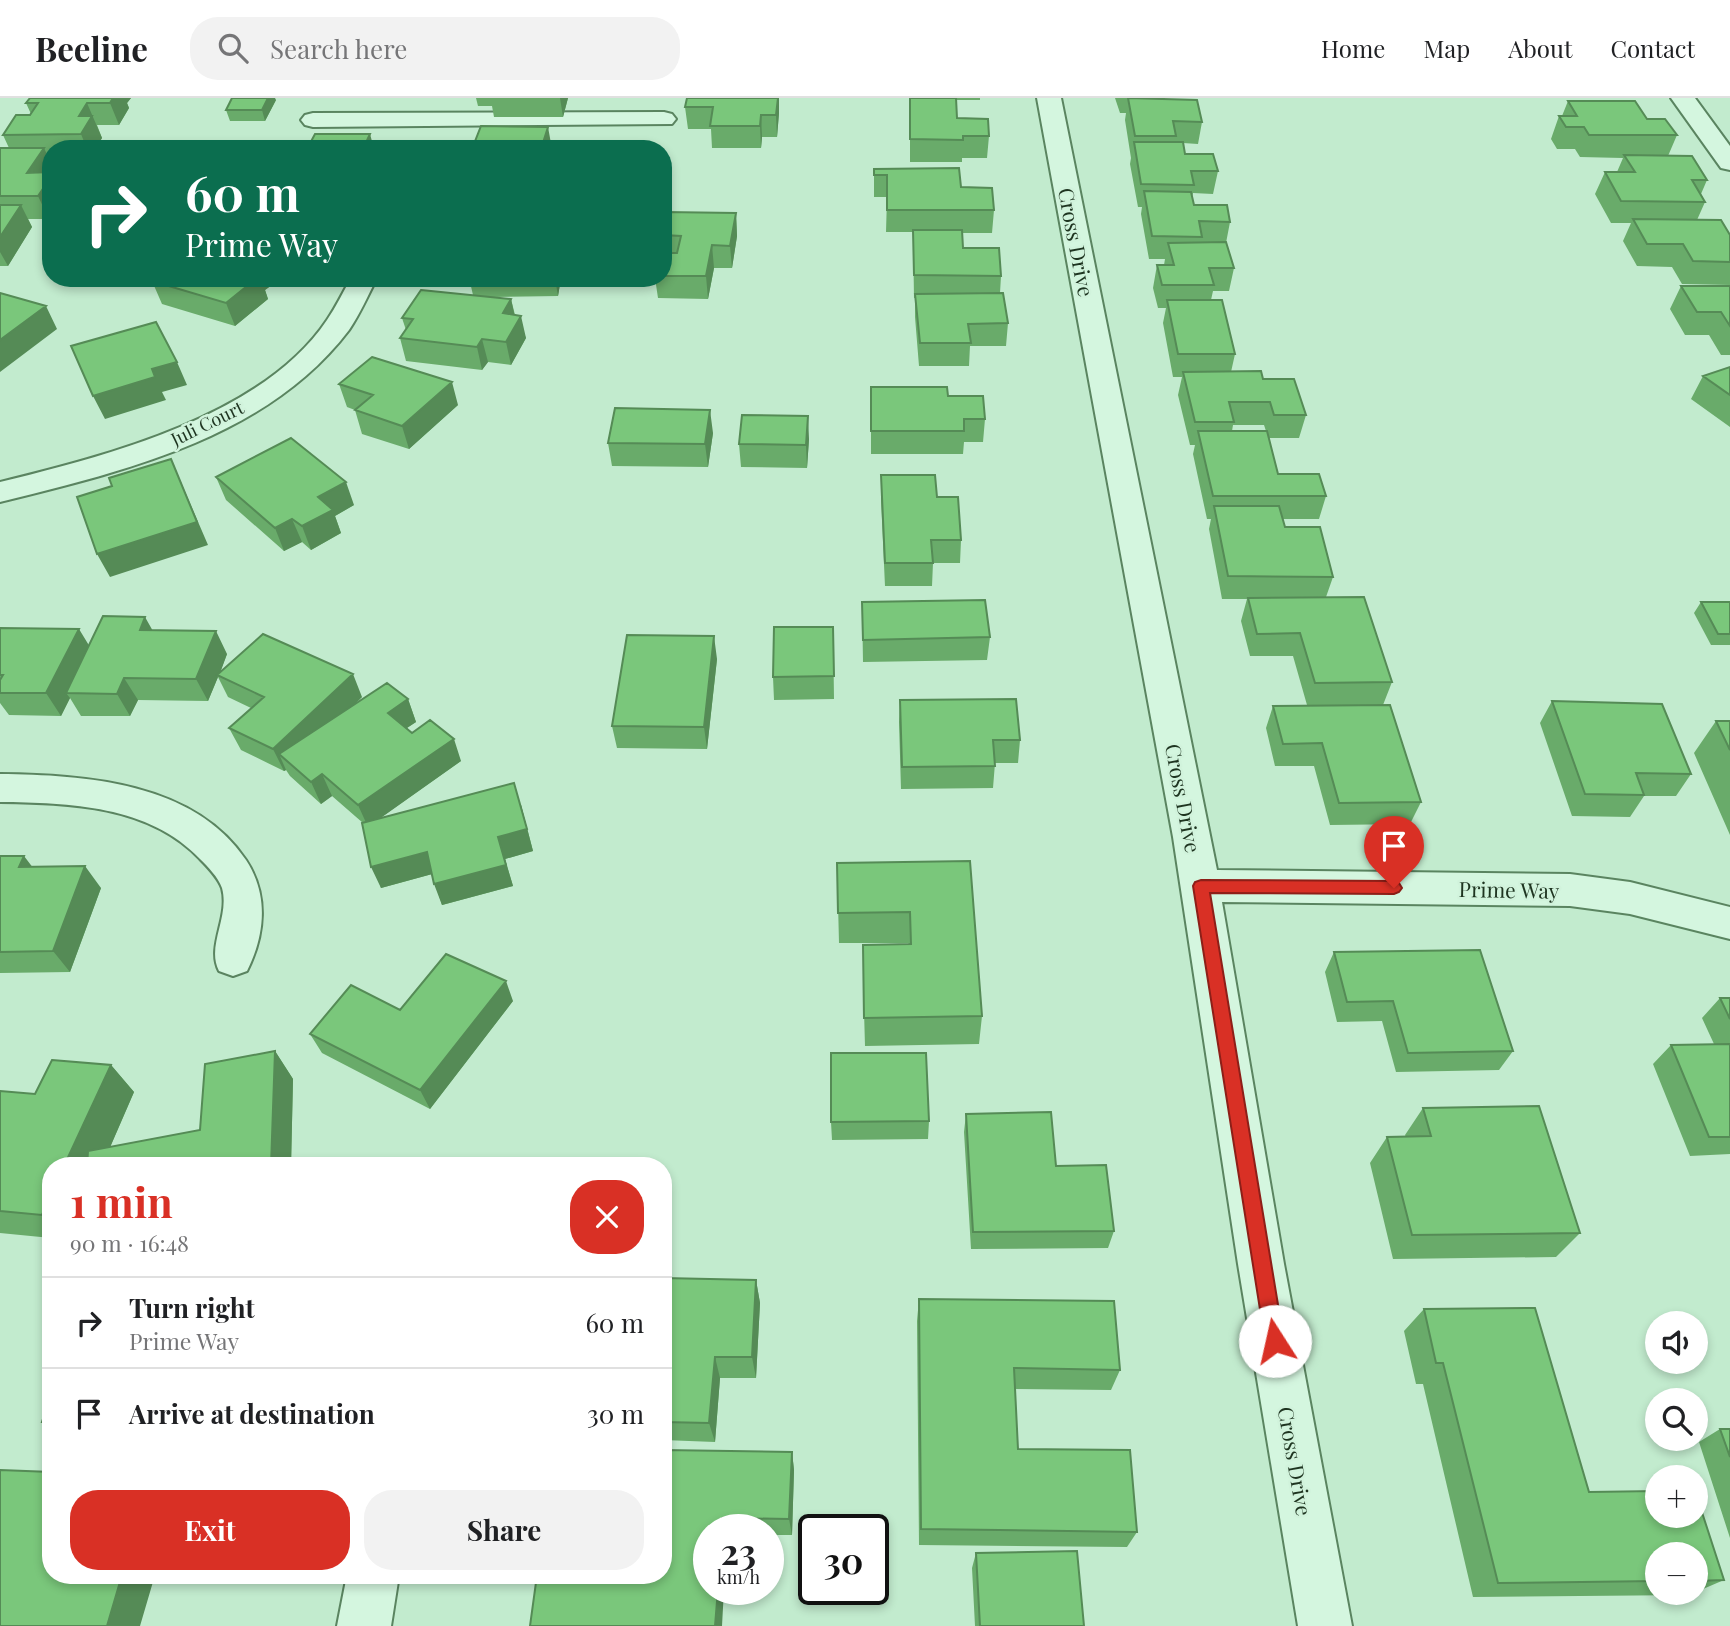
<!DOCTYPE html>
<html lang="en">
<head>
<meta charset="utf-8">
<style>
	:root { --surface:#fff; --page:#f2f2f2; --text:#202124; --muted:#757577; --line:#e0e0e0; --accent:#d93025 }
	body { margin:0; font-family:"Playfair Display",serif; background:var(--page); color:var(--text); height:100vh; display:flex; flex-direction:column; font-size:26px; white-space:nowrap }
	* { box-sizing:border-box; margin:0 }
	p { font-size:23px; color:var(--muted) }
	.icon { flex:none; width:38px; height:38px; fill:none; stroke:currentColor; stroke-width:2; stroke-linecap:round; stroke-linejoin:round }
	.map { position:relative; flex:1; overflow:hidden }
	.drawer { position:absolute; left:42px; top:1059px; width:630px; height:427px; display:flex; flex-direction:column; background:var(--surface); border-radius:28px; box-shadow:0 4px 10px #0003 }
	.drawer>* { flex:none }
	.hud { position:absolute; left:42px; top:42px; width:630px; height:147px; border-radius:28px; box-shadow:0 4px 10px #0003; background:#0b6e4f; color:#fff; overflow:hidden }
	.controls { position:absolute; left:1645px; top:1213px; display:grid; gap:14px }
	.controls a { display:grid; place-items:center; width:63px; height:63px; border-radius:50%; background:var(--surface); box-shadow:0 4px 10px #0003; font-size:35px }
	.speed { position:absolute; left:693px; top:1416px; display:flex; gap:14px; font-size:35px; font-weight:700; text-align:center }
	.speed>* { display:grid; place-content:center; width:91px; height:91px; border-radius:50%; background:var(--surface); box-shadow:0 4px 10px #0003; line-height:1 }
	.speed small { font-size:18px; font-weight:400 }
	.speed .limit { border:4px solid #111; border-radius:10px; background:#fff; color:#111 }
	.pin { position:absolute; display:grid; place-items:center; width:60px; height:60px; color:#fff; margin:-72px -30px; border-radius:50% 50% 50% 0; rotate:-45deg; box-shadow:0 0 7px #0007 }
	.pin .icon { rotate:45deg }
	.me { position:absolute; width:77px; margin:-38px; rotate:350deg; stroke-linejoin:round; filter:drop-shadow(0 0 5px #0008) }
	.turn { display:flex; align-items:center; gap:24px; height:147px; padding:0 28px; font-size:32px }
	.turn .icon { width:91px; height:91px; stroke-width:2.5 }
	.turn b { display:block; font-size:49px; line-height:60px }
	.round { display:grid; place-items:center; flex:none; width:74px; height:74px; border-radius:28px; background:var(--page) }
	.summary { display:flex; align-items:center; justify-content:space-between; height:119px; padding:0 28px }
	h1 { font-size:42px; font-weight:700; line-height:52px; color:var(--accent) }
	.action { display:flex; gap:14px; margin-top:auto; padding:14px 28px }
	.action a { flex:1; height:80px; border-radius:28px; background:var(--accent); color:#fff; font-size:28px; font-weight:700; line-height:80px; text-align:center }
	.action a+a { background:var(--page); color:var(--text) }
	ul { padding:0; list-style:none }
	li { display:flex; align-items:center; gap:21px; height:91px; padding:0 28px; border-top:2px solid var(--line) }
	li div { flex:1 }
	li b { display:block; font-size:26px }
	li em { font-style:normal }
	header { display:flex; align-items:center; gap:42px; box-sizing:border-box; height:98px; padding:0 35px; background:var(--surface); border-bottom:2px solid var(--line) }
	header strong { font-size:33px }
	nav { display:flex; gap:38px; margin-inline-start:auto; font-size:24px }
	.search { width:490px; height:63px; background:var(--page); display:flex; align-items:center; gap:18px; box-sizing:border-box; padding:0 24px; border-radius:28px; color:var(--muted); font-size:26px }
	.map>svg:first-child { display:block }
	.lines { fill:none; stroke-linecap:round; stroke-linejoin:round }
	.minor-casing { stroke:#5a8460; stroke-width:4 }
	.minor { fill:#d4f6df; fill-rule:evenodd }
	.wall { fill:#69ab6a; fill-rule:evenodd }
	.shaded-wall { fill:#558b56 }
	.building { fill:#7ac77b; stroke:#558b56; stroke-width:2 }
	.route { fill:#d93025; stroke:#8d1f18; stroke-width:2 }
	.labels { text-anchor:middle; dominant-baseline:central; stroke-width:5; stroke-linejoin:round; paint-order:stroke }
	.far-street-label { font-size:18px; fill:#1e3420; stroke:#d1f3dc }
	.street-label { font-size:21px; fill:#1e3420; stroke:#d1f3dc }
</style>
</head>
<body>
<header>
<strong>Beeline</strong>
<div class="search"><svg class="icon" aria-label="search" viewBox="0 0 24 24"><circle cx="10" cy="10" r="6"/><path d="M15 15l6 6"/></svg>Search here</div>
<nav><a>Home</a><a>Map</a><a>About</a><a>Contact</a></nav>
</header>
<div class="map">
<svg width="1730" height="1528" viewBox="0 0 1730 1528">
	<rect width="100%" height="100%" fill="#c2ebce"/>
	<g class="lines">
		<g class="minor-casing">
			<path id="minor" d="M1037 0H1061L1217 772 1570 776 1630 784 1730 809V841L1630 816 1570 808 1222 804 1284 1166 1352 1528H1298L1238 1166 1173 739Z
				M1671 0H1695L1730 48V72L1721 70Z
				M664 14 672 16 676 21 672 26 313 29 305 27 301 22 305 17 313 15Z
				M351 180H377C368 197 360 216 349 232 267 340 125 373 0 404V384C106 358 263 318 327 222 336 209 343 194 351 180Z
				M0 676C85 677 194 684 246 762 269 797 265 837 247 873L233 878 219 873C206 848 230 819 222 790 218 779 208 769 200 761 149 707 69 705 0 704Z
				M347 1477H399L391 1528H337Z"/>
		</g>
		<use href="#minor" class="minor"/>
	</g>
	<path class="wall" d="M30 0H131L127 5 129 10 119 27H97L102 40 95 51H51V59H48L51 65V117L49 121H28L32 129 8 168H0V50H9L3 37 31 16 26 5Z
		M476 0H568L563 19H494L492 8H478Z
		M687 0 779 15 777 39H762L761 50H712L711 31H688L685 9Z
		M910 0H980V2H956L957 20 989 38 987 60H962V64H910Z
		M1115 0H1165V1L1202 24 1198 46 1183 45 1185 56 1218 73 1213 96 1193 95 1192 99 1194 107 1230 124 1226 145 1234 170 1229 193H1213L1211 202 1235 256 1231 274 1263 281 1306 317 1299 340H1269L1278 376 1326 398 1319 421H1283L1285 429 1333 479 1326 499 1392 584 1383 607 1421 704 1410 726 1330 727 1314 668H1275L1266 630 1273 608 1307 607 1293 558H1250L1241 523 1247 501H1222L1209 431 1211 421H1207L1193 356 1195 347H1190L1178 297 1182 279H1173L1163 225 1166 210H1158L1153 190 1157 167H1164L1165 161H1149L1141 116 1142 109H1138L1130 66 1131 60 1125 22 1126 15H1120ZM1233 327H1264L1266 333H1232Z
		M276 2 265 23H230L226 12Z
		M1568 3 1647 21 1677 37 1668 58 1707 82 1701 96 1705 104 1697 122 1730 137V187L1682 186 1672 169 1637 168 1623 143 1631 125H1611L1595 96 1605 74H1617L1623 60 1580 59 1575 51H1557L1551 41 1559 18H1562Z
		M874 71 961 89 994 112 992 135H962L963 150 1001 178 1000 195 1008 225 1006 248H970L969 268H919L915 219V200H914L913 134H886L887 99H874Z
		M736 115 737 138 732 170H714L708 201 658 200 655 180H663V117Z
		M469 180H561L558 198 492 199 511 201 515 217 526 240 511 267 488 264 482 272 406 263 400 240 406 232 402 220 473 197Z
		M152 183 276 184 265 192 268 201 235 228 162 206Z
		M1681 188H1730V257H1721L1709 237H1685L1670 211Z
		M1730 269V329L1691 301 1703 278Z
		M339 286 458 307 409 351 362 336 355 312 347 309Z
		M871 289 948 298 985 321 983 344H964L963 356H871Z
		M713 335 708 369 612 368 608 345Z
		M809 341 807 370 741 369 739 346Z
		M881 377 937 399 961 442 960 465H933L932 488H885L881 401Z
		M216 379 354 407 335 418 341 435 311 452 302 444 284 453 226 402Z
		M862 504 990 539 987 562 863 564Z
		M1701 504H1730V547H1711L1694 515Z
		M833 529 834 601 774 602 773 579Z
		M0 530 89 548 152 532 227 556 220 574 362 599 354 607 408 601 416 624 407 630 412 635 461 663 380 720 521 707 533 753 505 761 513 788 442 807 432 776 381 790 363 725 332 698 321 706 290 678 286 672 284 673 241 652 229 630 251 610 228 599 218 579 208 603 138 602 130 618H81L70 600 61 618 9 617 0 605Z
		M717 561 707 651 617 650 612 628Z
		M900 602 1020 642 1018 665H995L993 690 901 691 899 624Z
		M1552 603 1691 676 1676 698H1644L1630 719 1572 718 1540 625Z
		M1716 623H1730V737L1694 655Z
		M0 758 101 790 70 874 0 875Z
		M970 763 982 918 979 946 865 948 863 877 909 846 908 845H839L837 765Z
		M1334 854 1513 953 1499 972 1396 974 1382 923 1337 924 1325 874Z
		M1720 900H1730V1056L1690 1058 1653 966 1671 947 1714 946 1702 920Z
		M513 903 430 1011 322 955 310 936 400 912Z
		M275 953 293 981 291 1068H51V1140L0 1135V993L35 996 111 967 134 994 110 1049 200 1032Z
		M1423 1010 1580 1135 1556 1159 1393 1161 1370 1065 1387 1039H1406L1405 1037Z
		M966 1016 1056 1068 1114 1133 1108 1150 971 1151 964 1034Z
		M929 1023 928 1041 832 1042 831 1024Z
		M663 1180 756 1182 760 1205 756 1280H720L715 1344 663 1342Z
		M919 1201 1120 1272 1111 1292 1015 1291 1018 1351 1137 1434 1127 1449 919 1447 917 1223Z
		M1535 1210 1589 1394 1657 1393V1418H1696V1396L1724 1482 1696 1494V1456H1657V1494H1696L1691 1497 1473 1499 1423 1286H1416L1404 1233 1424 1211Z
		M51 1296V1329L42 1324Z
		M1720 1331H1730V1440L1699 1344Z
		M792 1354 794 1372 792 1437H768V1432H709L530 1528Z
		M976 1455 1084 1528H975L972 1470Z"/>
	<path class="shaded-wall" d="M113 0H131L127 5 129 10 119 27 110 5Z
		M268 0H275L276 2 265 23 262 12Z
		M560 0H568L563 19Z
		M778 0H779V15L777 39 776 17Z
		M87 5 102 40 95 51H87L81 36 79 18Z
		M761 17 762 39 761 50 760 28Z
		M548 29 552 51H541Z
		M370 36 373 47 372 51H363Z
		M44 50 51 65V77L27 75Z
		M51 79V117L49 121 38 98Z
		M21 107 32 129 8 168 0 154V139Z
		M736 115 737 138 732 170 730 148Z
		M712 147 714 170 708 201 706 178Z
		M252 180H274L276 184 265 192 268 201 235 228 226 205Z
		M555 180H561L558 198Z
		M511 201 516 224 503 215Z
		M46 208 57 231 0 274V242Z
		M521 218 526 240 511 267 506 244Z
		M482 241 488 264 482 272 477 249Z
		M177 264 187 287 162 294 166 302 105 321 93 298 152 271Z
		M452 284 458 307 409 351 402 328Z
		M710 312 713 335 708 369 705 346Z
		M808 318 809 341 807 370 806 347Z
		M171 361 208 447 110 479 97 456Z
		M346 384 354 407 335 418 341 435 311 452 302 428 318 399Z
		M292 421 302 444 284 453 275 430Z
		M145 519 158 542 140 532Z
		M79 531 93 554 66 595 70 600 61 618 46 595Z
		M216 533 227 556 219 578 217 577 218 579 208 603 196 581Z
		M714 538 717 561 707 651 704 629Z
		M353 576 362 599 291 667 279 656 286 672 284 673 273 651Z
		M124 580 138 602 130 618 117 596Z
		M408 601 416 624 396 637 388 615Z
		M454 641 461 663 368 729 358 707Z
		M322 676 332 698 321 706 311 684Z
		M521 707 533 753 505 761 513 788 442 807 434 786 498 739Z
		M427 754 436 775 381 790 371 769Z
		M24 758 40 779 19 769Z
		M85 768 101 790 70 874 53 853Z
		M506 883 513 903 430 1011 420 992Z
		M275 953 293 981 291 1068H271Z
		M111 967 134 994 102 1068H64Z
		M51 1097V1125L42 1117Z
		M756 1182 760 1205 756 1280 752 1259Z
		M715 1259 720 1280 715 1344 709 1325Z
		M792 1354 794 1372 792 1437 789 1421Z
		M722 1420 726 1432H721Z
		M122 1477H155L140 1528H107Z
		M718 1491H724L722 1528H715Z"/>
	<path class="building" d="M30 0H113L110 5H87L79 18H92L81 36 3 37 16 17H30L38 5H26Z
		M232 0H268L262 12H226Z
		M687 0H778L776 17H761L760 28H710L713 9H685Z
		M910 0H956L957 20 988 21 989 38H963V42L910 41Z
		M1128 0 1197 2 1202 24 1173 23 1176 38H1135Z
		M1568 3H1635L1647 21H1665L1677 37H1589L1584 29H1566L1559 18H1577Z
		M481 28 548 29 541 51H472Z
		M315 36H370L363 51H307Z
		M1134 44H1183L1185 56H1213L1218 73H1191L1194 87 1141 86Z
		M0 50H44L27 75 51 74V79L38 98H0Z
		M1624 57 1692 58 1707 82H1692L1705 104 1621 103 1605 74H1635Z
		M959 70 961 89 992 90 994 112H887V77H874V71Z
		M1144 93 1191 94 1194 107H1227L1230 124 1199 123 1202 139 1152 138Z
		M0 107H21L0 139Z
		M664 114 736 115 730 148 712 147 706 178H663V155H677L681 138 663 137Z
		M1633 121 1721 122 1730 137V164L1693 163 1683 146H1647Z
		M913 132H962L963 150H999L1001 178 914 177Z
		M1226 144 1234 170H1209L1214 187H1162L1157 167H1174L1168 145Z
		M156 180H257L226 205 152 183Z
		M1681 188H1730V228L1721 214H1697Z
		M421 192 511 201 503 215 521 218 506 244 482 241 477 249 400 240 413 221 402 220Z
		M0 195 46 208 0 242Z
		M1003 195 1008 225 968 226 971 245H920L915 196Z
		M1167 202H1222L1235 256H1178Z
		M156 224 177 264 152 271 155 279 93 298 71 248Z
		M372 259 452 284 402 328 355 312 373 297 339 286Z
		M1730 269V297L1703 278Z
		M1261 273 1263 281H1294L1306 317H1274L1270 304H1229L1234 324H1195L1183 274Z
		M871 289H947L948 298H983L985 321H964V333H871Z
		M615 310 710 312 705 346 608 345Z
		M742 317 808 318 806 347 739 346Z
		M1198 333H1267L1278 376H1319L1326 398H1213Z
		M291 340 346 384 318 399 333 412 302 428 292 421 275 430 216 379Z
		M171 361 197 424 97 456 77 399 112 388 109 380Z
		M881 377H935L937 399H958L961 442H931L933 465H885Z
		M1214 408H1279L1285 429H1320L1333 479 1228 478Z
		M1364 499 1392 584 1315 585 1300 535 1257 536 1248 500Z
		M985 502 990 539 863 542 862 504Z
		M1701 504H1730V536H1718Z
		M103 518 145 519 140 532 216 533 196 581 124 580 117 596 66 595Z
		M774 529H833L834 578 773 579Z
		M0 530 79 531 46 595H0V582L3 577H0Z
		M263 536 353 576 273 651 229 630 264 599 217 577Z
		M627 537 714 538 704 629 612 628Z
		M387 585 408 601 388 615 412 635 430 622 454 641 358 707 322 676 311 684 279 656Z
		M1016 601 1020 642H993L995 668 902 669 900 602Z
		M1552 603 1662 606 1691 676 1636 675 1644 697 1585 696Z
		M1390 607 1421 704 1339 705 1322 645 1283 646 1273 608Z
		M1716 623H1730V652Z
		M514 685 527 731 498 739 506 767 434 786 427 754 371 769 362 725Z
		M0 758H24L19 769 85 768 53 853 0 854Z
		M970 763 982 918 864 920 863 847 911 846 910 814 838 815 837 765Z
		M1480 852 1513 953 1408 955 1393 903 1347 904 1334 854Z
		M446 856 506 883 420 992 310 936 351 887 400 912Z
		M1720 900H1730V921Z
		M1730 946V1039H1709L1671 947Z
		M275 953 271 1068H87L88 1053 200 1032 205 966Z
		M831 955H926L929 1023 831 1024Z
		M52 962 111 967 64 1068H51V1097L42 1117 0 1113V993L35 996Z
		M1539 1008 1580 1135 1412 1137 1387 1039 1431 1038 1423 1010Z
		M1051 1014 1056 1068 1106 1067 1114 1133 973 1134 966 1016Z
		M663 1180 756 1182 752 1259H715L709 1325 663 1324Z
		M919 1201 1114 1203 1120 1272 1014 1270 1018 1351 1130 1352 1137 1434 921 1431Z
		M1535 1210 1589 1394 1657 1393V1418H1696V1396L1724 1482 1696 1483V1456H1657V1483L1498 1485 1443 1265H1436L1424 1211Z
		M51 1296V1324H42Z
		M1720 1331H1730V1359Z
		M663 1352 792 1354 789 1421 722 1420 721 1432H709V1491H718L715 1528H530L537 1477H663Z
		M0 1372 51 1374V1477H122L107 1528H0Z
		M1077 1453 1084 1528H980L976 1455Z"/>
	<path class="route" d="M1201 782 1394 783 1399 785 1402 790 1399 794 1394 796 1210 795 1284 1243 1282 1250 1275 1253 1267 1250 1265 1243 1193 788 1195 784Z"/>
	<g class="labels">
		<g class="far-street-label">
			<text transform="translate(207 325) rotate(-26)">Juli Court</text>
		</g>
		<g class="street-label">
			<text transform="translate(1077 144) rotate(79)">Cross Drive</text>
			<text transform="translate(1184 700) rotate(79)">Cross Drive</text>
			<text transform="translate(1509 791) rotate(1)">Prime Way</text>
			<text transform="translate(1296 1363) rotate(80)">Cross Drive</text>
		</g>
	</g>
</svg>
<div class="controls">
<a><svg class="icon" aria-label="sound" viewBox="0 0 24 24"><path d="M4 9h4l5-4v14l-5-4H4zM17 9q2 3 0 6"/></svg></a>
<a><svg class="icon" aria-label="search" viewBox="0 0 24 24"><circle cx="10" cy="10" r="6"/><path d="M15 15l6 6"/></svg></a>
<a>+</a>
<a>−</a>
</div>
<div class="speed"><div>23<small>km/h</small></div><div class="limit">30</div></div>
<div class="pin" style="left:1394px;top:790px;background:#d93025"><svg class="icon" aria-label="arrive" viewBox="0 0 24 24"><path d="M6 21V4h12l-3 4 3 4H6"/></svg></div>
<svg class="me" style="left:1275px;top:1243px" viewBox="-20 -20 40 40"><circle r="19" fill="#fff"/><path d="M0-13L10 11 0 6-10 11z" fill="#d93025"/></svg>
<div class="hud">
<div class="turn"><svg class="icon" aria-label="right" viewBox="0 0 24 24"><path d="M7 20v-9h11M14 6l5 5-5 5"/></svg><div><b>60 m</b>Prime Way</div></div>
</div>
<section class="drawer">
<div class="summary"><div><h1>1 min</h1><p>90 m · 16:48</p></div><a class="round" style="background:#d93025;color:#fff"><svg class="icon" aria-label="close" viewBox="0 0 24 24"><path d="M6 6l12 12M18 6L6 18"/></svg></a></div>
<ul>
<li><svg class="icon" aria-label="right" viewBox="0 0 24 24"><path d="M7 20v-9h11M14 6l5 5-5 5"/></svg><div><b>Turn right</b><p>Prime Way</p></div><em>60 m</em></li>
<li><svg class="icon" aria-label="arrive" viewBox="0 0 24 24"><path d="M6 21V4h12l-3 4 3 4H6"/></svg><div><b>Arrive at destination</b></div><em>30 m</em></li>
</ul>
<div class="action"><a>Exit</a><a>Share</a></div>
</section>
</div>
</body>
</html>
